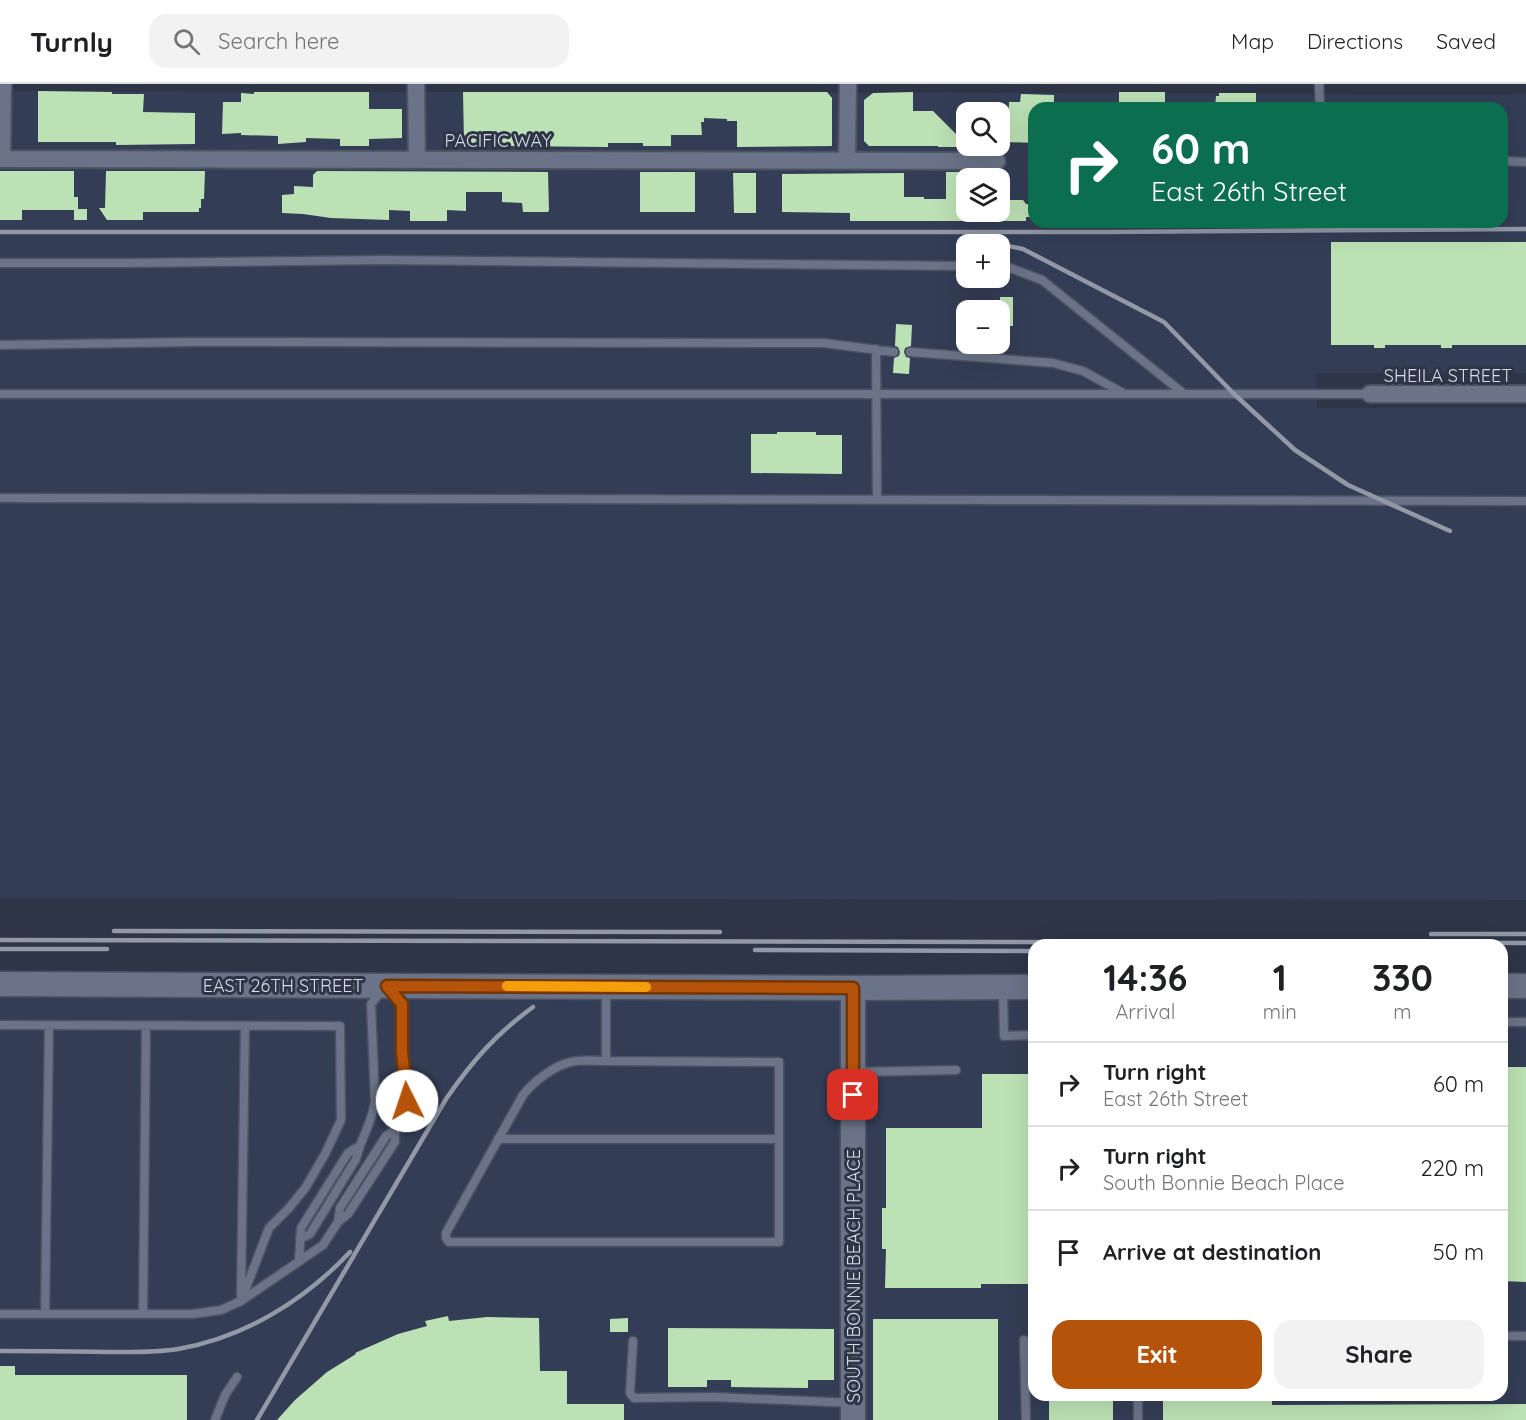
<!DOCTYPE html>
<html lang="en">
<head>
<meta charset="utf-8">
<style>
	:root { --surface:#fff; --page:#f2f2f2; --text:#202124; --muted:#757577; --line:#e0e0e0; --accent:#b45309 }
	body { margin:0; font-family:Quicksand,sans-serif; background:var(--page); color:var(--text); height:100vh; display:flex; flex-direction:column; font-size:22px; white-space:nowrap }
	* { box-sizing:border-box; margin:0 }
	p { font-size:20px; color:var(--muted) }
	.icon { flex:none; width:33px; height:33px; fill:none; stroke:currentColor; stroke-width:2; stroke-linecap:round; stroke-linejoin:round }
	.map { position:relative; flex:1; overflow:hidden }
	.drawer { position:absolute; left:1028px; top:855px; width:480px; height:462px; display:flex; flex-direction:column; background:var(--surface); border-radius:18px; box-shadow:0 6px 24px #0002 }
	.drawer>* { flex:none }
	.banner { position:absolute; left:1028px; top:18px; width:480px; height:126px; border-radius:18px; box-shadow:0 6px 24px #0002; background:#0b6e4f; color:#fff; overflow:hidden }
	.buttons { position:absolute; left:956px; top:18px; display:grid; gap:12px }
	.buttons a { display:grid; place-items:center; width:54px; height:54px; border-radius:12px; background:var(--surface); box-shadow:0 6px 24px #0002; font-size:30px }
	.pin { position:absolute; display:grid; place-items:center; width:51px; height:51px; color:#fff; margin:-26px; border-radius:12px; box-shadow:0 3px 9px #0006 }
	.me { position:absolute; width:66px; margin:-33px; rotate:356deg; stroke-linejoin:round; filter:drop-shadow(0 0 4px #0008) }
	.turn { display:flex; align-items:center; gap:21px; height:126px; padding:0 24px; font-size:27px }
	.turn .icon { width:78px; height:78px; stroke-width:2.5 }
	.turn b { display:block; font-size:42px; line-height:51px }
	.eta { display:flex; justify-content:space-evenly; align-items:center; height:102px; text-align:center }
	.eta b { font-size:36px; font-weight:700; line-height:42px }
	.cta { display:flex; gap:12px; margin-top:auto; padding:12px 24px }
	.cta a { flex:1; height:69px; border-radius:18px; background:var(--accent); color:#fff; font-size:24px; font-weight:700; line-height:69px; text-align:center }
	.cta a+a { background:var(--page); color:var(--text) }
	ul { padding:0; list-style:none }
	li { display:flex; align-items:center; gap:18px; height:84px; padding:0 24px; border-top:2px solid var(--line) }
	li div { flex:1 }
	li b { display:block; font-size:22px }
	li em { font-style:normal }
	header { display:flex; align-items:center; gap:36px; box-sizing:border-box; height:84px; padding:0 30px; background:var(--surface); border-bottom:2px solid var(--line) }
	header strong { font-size:28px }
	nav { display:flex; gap:33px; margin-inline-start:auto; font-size:21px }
	.search { width:420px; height:54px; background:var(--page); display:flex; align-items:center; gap:15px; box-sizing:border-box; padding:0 21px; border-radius:18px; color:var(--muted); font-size:22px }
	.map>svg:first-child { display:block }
	.built { fill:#333d55; fill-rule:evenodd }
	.building { fill:#bce1b4 }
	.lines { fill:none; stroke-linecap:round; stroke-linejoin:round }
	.lane-casing { stroke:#4c5261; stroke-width:11 }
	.street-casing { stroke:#4c5261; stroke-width:20 }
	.secondary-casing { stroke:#4c5261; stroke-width:27 }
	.lane { stroke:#6a7387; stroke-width:8 }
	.street { stroke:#6a7387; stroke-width:16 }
	.secondary { stroke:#6a7387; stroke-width:24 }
	.rail { stroke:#9298a6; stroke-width:4.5 }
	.route-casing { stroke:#753606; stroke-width:15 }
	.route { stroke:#b45309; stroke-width:10 }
	.slow { stroke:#f59e0b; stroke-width:10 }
	.labels { text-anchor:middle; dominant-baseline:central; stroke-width:6; stroke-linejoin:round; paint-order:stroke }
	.street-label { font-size:18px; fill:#d6dbe7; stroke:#2d3547 }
</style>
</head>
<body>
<header>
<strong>Turnly</strong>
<div class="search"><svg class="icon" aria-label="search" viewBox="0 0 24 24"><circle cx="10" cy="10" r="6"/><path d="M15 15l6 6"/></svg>Search here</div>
<nav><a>Map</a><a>Directions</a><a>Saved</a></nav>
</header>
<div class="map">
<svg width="1526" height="1336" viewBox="0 0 1526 1336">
	<rect width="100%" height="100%" fill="#2d3547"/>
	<path class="built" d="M0 7 1526 10V289H1316L1317 324H1526V816L0 814ZM1034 24H1502V138H1034ZM966 28H999V62H966ZM966 94H999V128H966ZM966 160H999V194H966ZM966 226H999V260H966Z
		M1502 893H1526V1336H0V897L1033 894 1034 1311H1502Z"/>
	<path class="building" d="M38 7 112 8V10H144L143 28 195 29V60L116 61V58H38Z
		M254 8H369V25H402V54L369 55V62H340V55L306 54V58L278 60V52L241 51V49L222 50 223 18H241V9L254 10Z
		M463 8H827L832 14V62L737 63V37H727V35L704 34V38H701L702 51H671V62H643V59H608V63L500 62V59H464Z
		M913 8V27H933L969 63H938V62H869L864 57V16L873 9Z
		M1119 8H1165V24H1119Z
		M1219 9H1256V24H1215L1216 12H1219Z
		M1021 10 1054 11V24H1034V59L1008 58 1009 18H1020Z
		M0 87H74V113H78V125H87V136H74V126H22V136H0Z
		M106 87H205L204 115H201V124H199V128H143V136H107L99 124H105Z
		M317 87 548 88 549 126 548 128H523L522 119 502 118V108H466V127L447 126V137H410V127L389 126V136L331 134 303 130 282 129V111L294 110V102L313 103V91Z
		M640 88H695V128H640Z
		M946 88H966V137H850V129L782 128V90L904 89V113H924V115H946Z
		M733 89H756V129H734Z
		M999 116H1023L1026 120H1032V122H1034V133H1026V137H999Z
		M1331 158H1526V261H1452V264H1441V261H1385V264H1374V261H1331Z
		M1000 213H1013V242H1000Z
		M896 240 912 241 911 262 905 264 904 268 906 273 910 274 909 290 893 289 894 274 899 272 900 268 898 263 895 262Z
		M777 348H816V351H842V390L751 389V350H777Z
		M1502 983H1526V1198L1502 1197Z
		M982 990H1034V1200H981V1204H885L886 1165H882V1124H886V1044H982Z
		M448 1232 449 1237 487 1233 539 1234 540 1287H567V1320H624V1336H277L295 1316 327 1288 356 1270 355 1269 398 1250 427 1242 425 1237Z
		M628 1234V1248H610V1235Z
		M873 1235H998V1336H873Z
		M668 1244 834 1245V1296H808V1304L731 1303V1296H707V1303H668Z
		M0 1282H15V1291H187V1336H0Z
		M1049 1311H1113V1336H1049Z
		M1163 1311H1272V1321L1526 1320V1336H1163Z"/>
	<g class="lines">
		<g class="lane-casing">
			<path id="lane" d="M1319 0 1320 24
				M1502 77 1526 78
				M0 179H126L383 176 966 182
				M999 182H1005L1042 196 1183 309
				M0 261 192 258 823 259 894 268
				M876 265 877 416
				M910 268 1053 279 1083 287 1123 309
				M0 310H1370
				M0 414 1526 417
				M1003 906 1004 952 1034 951
				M1502 938H1526
				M0 941 340 942 341 1036 325 1070 306 1103 289 1124 269 1144 241 1217
				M606 977C595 977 582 975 571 978 555 981 533 998 523 1011L446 1149V1154L449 1158H779V978L606 977V906
				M854 988 956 986
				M498 1055H779
				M338 1138 340 1124 386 1052 395 1046
				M300 1155 310 1150 356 1075C361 1053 373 1038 375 1016L371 920 383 906
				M299 1177 301 1144 348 1069 359 1062
				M241 1211 245 942
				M0 1230H192L221 1226 241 1217 323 1161 338 1138 348 1130 393 1061 395 1058V1046L405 1024 407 1010 403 968 402 920 391 907
				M45 1230 49 942
				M143 1230 146 942
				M1502 1252H1526
				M1024 1256 1026 1336
				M633 1257 630 1309 634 1314 714 1313 852 1319
				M1138 1311V1336
				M215 1336 225 1311 237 1293"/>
		</g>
		<g class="street-casing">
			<path id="street" d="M416 0 417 76
				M0 75 997 77
				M2 75 3 0
				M847 76 848 0
				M1370 310H1526"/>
		</g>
		<g class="secondary-casing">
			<path id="secondary" d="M0 900 853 904 1034 903
				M1502 902H1526
				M853 1336V904"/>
		</g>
		<use href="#lane" class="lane"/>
		<use href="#street" class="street"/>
		<use href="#secondary" class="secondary"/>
		<path class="rail" d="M0 148H1108L1526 145
			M969 154 1023 165 1164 238 1234 310 1295 366 1348 401 1450 447
			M114 847 720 848
			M1431 850H1526
			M0 856 1526 859
			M0 865H107
			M755 866 1034 867
			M0 1267C35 1267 70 1267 105 1268 129 1268 154 1269 178 1265 245 1253 304 1217 350 1168
			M257 1336 446 1015C473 976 495 951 533 923"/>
	</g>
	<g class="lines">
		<g class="route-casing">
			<path id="route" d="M407 1017V1010L402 968V920L387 902 853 904V1011"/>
		</g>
		<use href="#route" class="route"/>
		<path class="slow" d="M507 902 646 903"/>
	</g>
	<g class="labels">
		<g class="street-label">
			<text x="498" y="56">PACIFIC WAY</text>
			<text x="1448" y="291">SHEILA STREET</text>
			<text x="283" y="901">EAST 26TH STREET</text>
			<text transform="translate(853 1192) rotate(-90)">SOUTH BONNIE BEACH PLACE</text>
		</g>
	</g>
</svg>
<div class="buttons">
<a><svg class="icon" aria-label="search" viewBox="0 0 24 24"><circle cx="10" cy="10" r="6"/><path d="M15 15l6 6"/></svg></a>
<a><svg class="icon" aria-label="layers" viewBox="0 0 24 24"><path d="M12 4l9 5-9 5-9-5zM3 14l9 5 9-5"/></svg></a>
<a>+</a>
<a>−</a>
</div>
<div class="pin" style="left:853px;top:1011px;background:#d93025"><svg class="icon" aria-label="arrive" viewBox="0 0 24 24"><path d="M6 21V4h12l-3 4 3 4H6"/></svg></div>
<svg class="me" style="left:407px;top:1017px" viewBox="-20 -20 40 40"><circle r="19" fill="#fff"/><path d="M0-13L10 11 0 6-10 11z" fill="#b45309"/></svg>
<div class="banner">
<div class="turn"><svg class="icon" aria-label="right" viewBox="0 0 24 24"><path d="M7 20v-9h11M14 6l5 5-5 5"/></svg><div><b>60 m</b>East 26th Street</div></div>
</div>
<section class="drawer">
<div class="eta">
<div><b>14:36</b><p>Arrival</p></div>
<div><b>1</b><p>min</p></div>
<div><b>330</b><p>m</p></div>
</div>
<ul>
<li><svg class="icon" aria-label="right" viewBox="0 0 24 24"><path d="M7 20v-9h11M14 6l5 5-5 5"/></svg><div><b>Turn right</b><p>East 26th Street</p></div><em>60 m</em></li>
<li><svg class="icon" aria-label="right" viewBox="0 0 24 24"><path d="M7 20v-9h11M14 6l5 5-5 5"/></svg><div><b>Turn right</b><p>South Bonnie Beach Place</p></div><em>220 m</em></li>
<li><svg class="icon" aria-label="arrive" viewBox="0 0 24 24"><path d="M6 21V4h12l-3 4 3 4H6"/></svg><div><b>Arrive at destination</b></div><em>50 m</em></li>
</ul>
<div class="cta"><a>Exit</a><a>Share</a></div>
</section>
</div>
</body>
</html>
